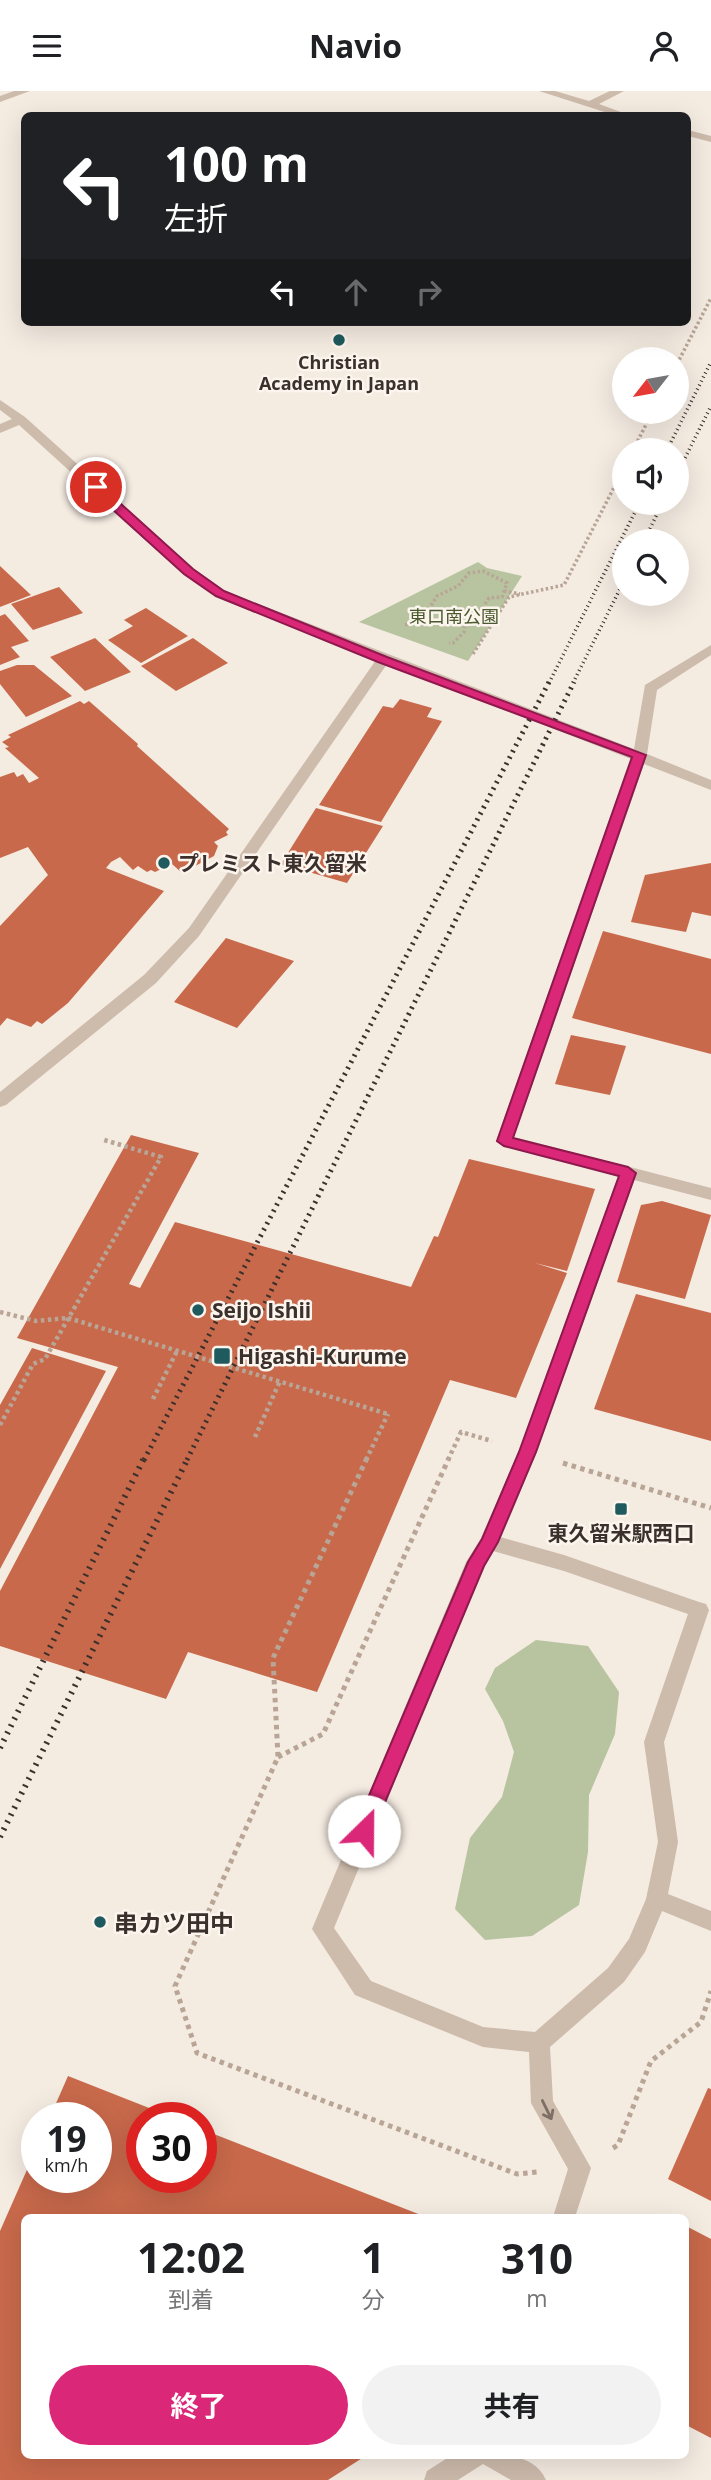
<!DOCTYPE html>
<html lang="ja">
<head>
<meta charset="utf-8">
<style>
	:root { --surface:#fff; --page:#f2f2f2; --text:#202124; --muted:#757577; --accent:#db2777 }
	body { margin:0; font-family:"Open Sans","Noto Sans JP",sans-serif; background:var(--page); color:var(--text); height:100vh; display:flex; flex-direction:column; font-size:26px; white-space:nowrap }
	* { box-sizing:border-box; margin:0 }
	p { font-size:23px; color:var(--muted) }
	.icon { flex:none; width:38px; height:38px; fill:none; stroke:currentColor; stroke-width:2; stroke-linecap:round; stroke-linejoin:round }
	.map { position:relative; flex:1; overflow:hidden }
	.drawer { position:absolute; left:21px; top:2123px; width:668px; height:245px; display:flex; flex-direction:column; background:var(--surface); border-radius:10px; box-shadow:0 7px 28px #0002 }
	.drawer>* { flex:none }
	.banner { position:absolute; left:21px; top:21px; width:670px; height:214px; border-radius:10px; box-shadow:0 7px 28px #0002; background:#202124; color:#fff; overflow:hidden }
	.needle { width:46px; rotate:239deg }
	.fabs { position:absolute; left:612px; top:256px; display:grid; gap:14px }
	.fabs a { display:grid; place-items:center; width:77px; height:77px; border-radius:50%; background:var(--surface); box-shadow:0 7px 28px #0002; font-size:35px }
	.speed { position:absolute; left:21px; top:2011px; display:flex; gap:14px; font-size:35px; font-weight:700; text-align:center }
	.speed>* { display:grid; place-content:center; width:91px; height:91px; border-radius:50%; background:var(--surface); box-shadow:0 7px 28px #0002; line-height:1 }
	.speed small { font-size:18px; font-weight:400 }
	.speed .limit { border:10px solid #d22; background:#fff; color:#111 }
	.pin { position:absolute; display:grid; place-items:center; width:60px; height:60px; color:#fff; margin:-30px; border:4px solid #fff; border-radius:50%; box-shadow:0 2px 7px #0007 }
	.me { position:absolute; width:77px; margin:-38px; rotate:23deg; stroke-linejoin:round; filter:drop-shadow(0 0 5px #0008) }
	.turn { display:flex; align-items:center; gap:24px; height:147px; padding:0 28px; font-size:32px }
	.turn .icon { width:91px; height:91px; stroke-width:2.5 }
	.turn b { display:block; font-size:49px; line-height:60px }
	.lanes { display:flex; align-items:center; height:66px; padding:0 28px; background:#0003; justify-content:center; gap:35px; direction:ltr }
	.lanes .off { opacity:.35 }
	.eta { display:flex; justify-content:space-evenly; align-items:center; height:119px; text-align:center }
	.eta b { font-size:42px; font-weight:700; line-height:49px }
	.action { display:flex; gap:14px; margin-top:auto; padding:14px 28px }
	.action a { flex:1; height:80px; border-radius:42px; background:var(--accent); color:#fff; font-size:28px; font-weight:700; line-height:80px; text-align:center }
	.action a+a { background:var(--page); color:var(--text) }
	header { display:flex; justify-content:space-between; align-items:center; height:91px; padding:0 28px; background:var(--surface); font-size:32px; font-weight:700 }
	.map>svg:first-child { display:block }
	.green { fill:#b8c4a0 }
	.building { fill:#c8694b }
	.lines { fill:none; stroke-linecap:round; stroke-linejoin:round }
	.path-far2 { stroke:#b9a596; stroke-width:3.5; stroke-dasharray:2.5 2.5; stroke-linecap:butt }
	.path-far1 { stroke:#b9a596; stroke-width:4.5; stroke-dasharray:3.5 3.5; stroke-linecap:butt }
	.path { stroke:#b9a596; stroke-width:5; stroke-dasharray:4.5 4.5; stroke-linecap:butt }
	.minor { fill:#cdbbac; fill-rule:evenodd }
	.rail-far2 { stroke:#3b302b; stroke-width:3.5; stroke-dasharray:1 3.5; stroke-linecap:butt }
	.rail-far1 { stroke:#3b302b; stroke-width:5; stroke-dasharray:2 5; stroke-linecap:butt }
	.rail { stroke:#3b302b; stroke-width:6; stroke-dasharray:2 6; stroke-linecap:butt }
	.path-bridge { stroke:#b9a596; stroke-width:4.5; stroke-dasharray:3.5 3.5; stroke-linecap:butt }
	.oneway { stroke:#7d6f65 }
	.route { fill:#db2777; stroke:#8e194d; stroke-width:2 }
	.poi-dot { fill:#1f5a5e; stroke:#fbf5ee; stroke-width:2.5 }
	.labels { text-anchor:middle; dominant-baseline:central; stroke-width:5; stroke-linejoin:round; paint-order:stroke }
	.far-poi-label { font-size:18px; font-weight:bold; fill:#3b302b; stroke:#fbf5ee }
	.far-park-label { font-size:18px; fill:#4a5a2e; stroke:#fbf5ee }
	.poi-label { font-size:21px; font-weight:bold; fill:#3b302b; stroke:#fbf5ee; text-anchor:start }
	.near-poi-label { font-size:24px; font-weight:bold; fill:#3b302b; stroke:#fbf5ee; text-anchor:start }
</style>
</head>
<body>
<header><svg class="icon" aria-label="menu" viewBox="0 0 24 24"><path d="M4 6h16M4 12h16M4 18h16"/></svg>Navio<svg class="icon" aria-label="person" viewBox="0 0 24 24"><circle cx="12" cy="8" r="4"/><path d="M4 21q1-7 8-7t8 7"/></svg></header>
<div class="map">
<svg width="711" height="2389" viewBox="0 0 711 2389">
	<rect width="100%" height="100%" fill="#f4ebe1"/>
	<path class="green" d="M478 471 487 477 522 485 468 570 359 531Z
		M536 1549 588 1555 619 1601 615 1643 589 1704 588 1761 579 1814 532 1845 485 1849 455 1818 470 1747 502 1706 514 1661 503 1630 485 1598 495 1577Z"/>
	<path class="building" d="M0 475 31 504 0 516Z
		M59 496 83 522 33 539 11 513Z
		M146 517 188 545 141 572 108 549 133 535 124 529Z
		M5 523 29 550 11 556 20 566 0 574V525Z
		M95 547 131 581 85 600 50 566Z
		M193 547 228 572 176 600 141 575Z
		M17 574H34L72 605 26 626 0 593V580Z
		M400 608 432 617 427 626 442 630 381 731 319 714 383 615 393 617Z
		M80 610 84 613 89 610 138 653 137 655 229 738 226 741 228 744 214 751 218 755 214 765 182 782 172 773 155 781 151 779 147 781 138 775 133 779 120 766 111 771 106 777 164 800 68 912 42 933 37 930 31 936 7 927 0 935V835L48 784 28 756 0 767V686L14 681 17 686 23 683 29 692 39 687 5 657 9 656 2 651 11 646 8 644Z
		M316 717 383 735 347 792 281 773Z
		M711 772V825L692 821 686 841 631 831 645 784Z
		M603 840 711 868V963L572 927Z
		M226 847 294 870 237 937 174 911Z
		M571 944 626 955 610 1004 555 993Z
		M131 1044 199 1062 129 1193 140 1197 175 1131 411 1196 434 1145 438 1146 469 1068 595 1098 567 1180 535 1172 567 1182 516 1307 450 1289 317 1601 188 1561 166 1608 0 1555V1500L118 1276 17 1247Z
		M662 1110 711 1124 685 1208 617 1191 641 1114Z
		M636 1203 711 1222V1350L594 1318Z
		M32 1257 106 1280 0 1478V1314Z
		M68 1985 172 2026H142V2086H201V2038L426 2126H24V2364H367L328 2389H0V2140L37 2056V2086H96V2026H50Z
		M708 1997 711 1998V2110L668 2088Z
		M686 2135 711 2148V2347L686 2334Z"/>
	<g class="lines">
		<path class="path-far2" d="M677 273 711 207
			M633 359 653 320
			M504 500 520 503
			M405 534 422 529 437 505 458 495 469 482 483 480 507 492 502 506 489 507 481 519 466 526 464 541 453 552H449
			M473 563 509 506 564 494 625 375"/>
		<path class="path-far1" d="M0 1221 36 1230 67 1227
			M153 1308 177 1260
			M0 1334 33 1273 45 1268 161 1066 101 1048
			M255 1346 280 1290
			M366 1369 388 1323
			M448 1369 461 1341 492 1350"/>
		<path class="path" d="M367 1367 273 1567 278 1666 175 1895 197 1962 517 2083 537 2081
			M563 1372 711 1417
			M278 1666 323 1643 449 1367
			M613 2057 618 2054 651 1970 701 1931 711 1900"/>
		<path class="minor" d="M14 0H30L0 11V5Z
			M539 0H555L589 10 610 0H624L599 13 629 24H614Z
			M688 39 711 45V51L688 45Z
			M0 309 25 326 194 478 225 500 634 658 645 594 711 554V564L657 599 647 663 711 689V699L644 673 514 1046 711 1097V1109L634 1089 537 1361 500 1446 564 1464 699 1511 706 1513 709 1519 664 1651 678 1751 668 1803 711 1820V1840L662 1820 645 1861 624 1891 550 1956 553 2010 591 2077 575 2126H553L568 2078 531 2012 529 1961 483 1956 355 1904 312 1838 466 1471 481 1447 519 1361 618 1085 504 1056 496 1050 631 668 387 573 199 845 156 892 6 1014 0 1016V1001L144 884 189 837 376 569 215 506 184 484 19 334 0 342V333L12 328 0 319ZM493 1460 564 1480 688 1523 644 1651 658 1751 646 1808 629 1848 608 1877 535 1941 483 1936 371 1890 334 1837 484 1475Z
			M452 2364C481 2364 532 2356 546 2389H511L483 2373 458 2389H424L427 2380Z"/>
		<path class="rail-far2" d="M667 359 711 271
			M677 383 711 315
			M644 450 663 411
			M549 592 640 411
			M573 592 625 488"/>
		<path class="rail-far1" d="M144 1369 549 591
			M187 1369 574 591"/>
		<path class="rail" d="M0 1657 144 1367
			M0 1746 188 1367"/>
		<path class="path-bridge" d="M68 1227 388 1323"/>
	</g>
	<defs><path id="oneway-shaft" d="M-6 0H5M1.5-3L5.5 0L1.5 3" fill="none" stroke-width="1.6" stroke-linecap="round" stroke-linejoin="round" transform="scale(1.75)"/></defs>
	<use class="oneway" href="#oneway-shaft" transform="translate(547 2019) rotate(64)"/>
	<path class="route" d="M91 394H100L193 478 224 500 387 566 646 664 513 1047 628 1076 636 1082 536 1361 498 1451 484 1475 373 1740 370 1746 364 1748 357 1746 354 1740 468 1471 482 1448 519 1361 619 1085 504 1055 497 1050 632 666 378 571 216 505 184 483 91 399Z"/>
	<g class="poi-dot">
		<circle cx="339" cy="249" r="7"/>
		<circle cx="164" cy="772" r="7"/>
		<circle cx="198" cy="1219" r="7"/>
		<rect x="213" y="1256" width="18" height="18" rx="3.5"/>
		<rect x="614" y="1411" width="14" height="14" rx="3.5"/>
		<circle cx="100" cy="1831" r="7"/>
	</g>
	<g class="labels">
		<g class="far-poi-label">
			<text x="339" y="271">Christian<tspan x="339" dy="21">Academy in Japan</tspan></text>
		</g>
		<g class="far-park-label">
			<text x="454" y="525">東口南公園</text>
		</g>
		<g class="poi-label">
			<text x="178" y="772">プレミスト東久留米</text>
			<text x="212" y="1219">Seijo Ishii</text>
			<text x="238" y="1265">Higashi-Kurume</text>
			<text x="621" y="1442" text-anchor="middle">東久留米駅西口</text>
		</g>
		<g class="near-poi-label">
			<text x="114" y="1831">串カツ田中</text>
		</g>
	</g>
</svg>
<div class="fabs">
<a><svg class="needle" viewBox="-14 -14 28 28"><path d="M0-13l5 13h-10z" fill="#e53935"/><path d="M0 13l5-13h-10z" fill="#757577"/></svg></a>
<a><svg class="icon" aria-label="sound" viewBox="0 0 24 24"><path d="M4 9h4l5-4v14l-5-4H4zM17 9q2 3 0 6"/></svg></a>
<a><svg class="icon" aria-label="search" viewBox="0 0 24 24"><circle cx="10" cy="10" r="6"/><path d="M15 15l6 6"/></svg></a>
</div>
<div class="speed"><div>19<small>km/h</small></div><div class="limit">30</div></div>
<div class="pin" style="left:96px;top:396px;background:#d93025"><svg class="icon" aria-label="arrive" viewBox="0 0 24 24"><path d="M6 21V4h12l-3 4 3 4H6"/></svg></div>
<svg class="me" style="left:364px;top:1740px" viewBox="-20 -20 40 40"><circle r="19" fill="#fff"/><path d="M0-13L10 11 0 6-10 11z" fill="#db2777"/></svg>
<div class="banner">
<div class="turn"><svg class="icon" aria-label="left" viewBox="0 0 24 24"><path d="M17 20v-9H6M10 6l-5 5 5 5"/></svg><div><b>100 m</b>左折</div></div>
<div class="lanes"><svg class="icon" aria-label="left" viewBox="0 0 24 24"><path d="M17 20v-9H6M10 6l-5 5 5 5"/></svg><svg class="icon off" aria-label="ahead" viewBox="0 0 24 24"><path d="M12 20V5M6 11l6-6 6 6"/></svg><svg class="icon off" aria-label="right" viewBox="0 0 24 24"><path d="M7 20v-9h11M14 6l5 5-5 5"/></svg></div>
</div>
<section class="drawer">
<div class="eta">
<div><b>12:02</b><p>到着</p></div>
<div><b>1</b><p>分</p></div>
<div><b>310</b><p>m</p></div>
</div>
<div class="action"><a>終了</a><a>共有</a></div>
</section>
</div>
</body>
</html>
